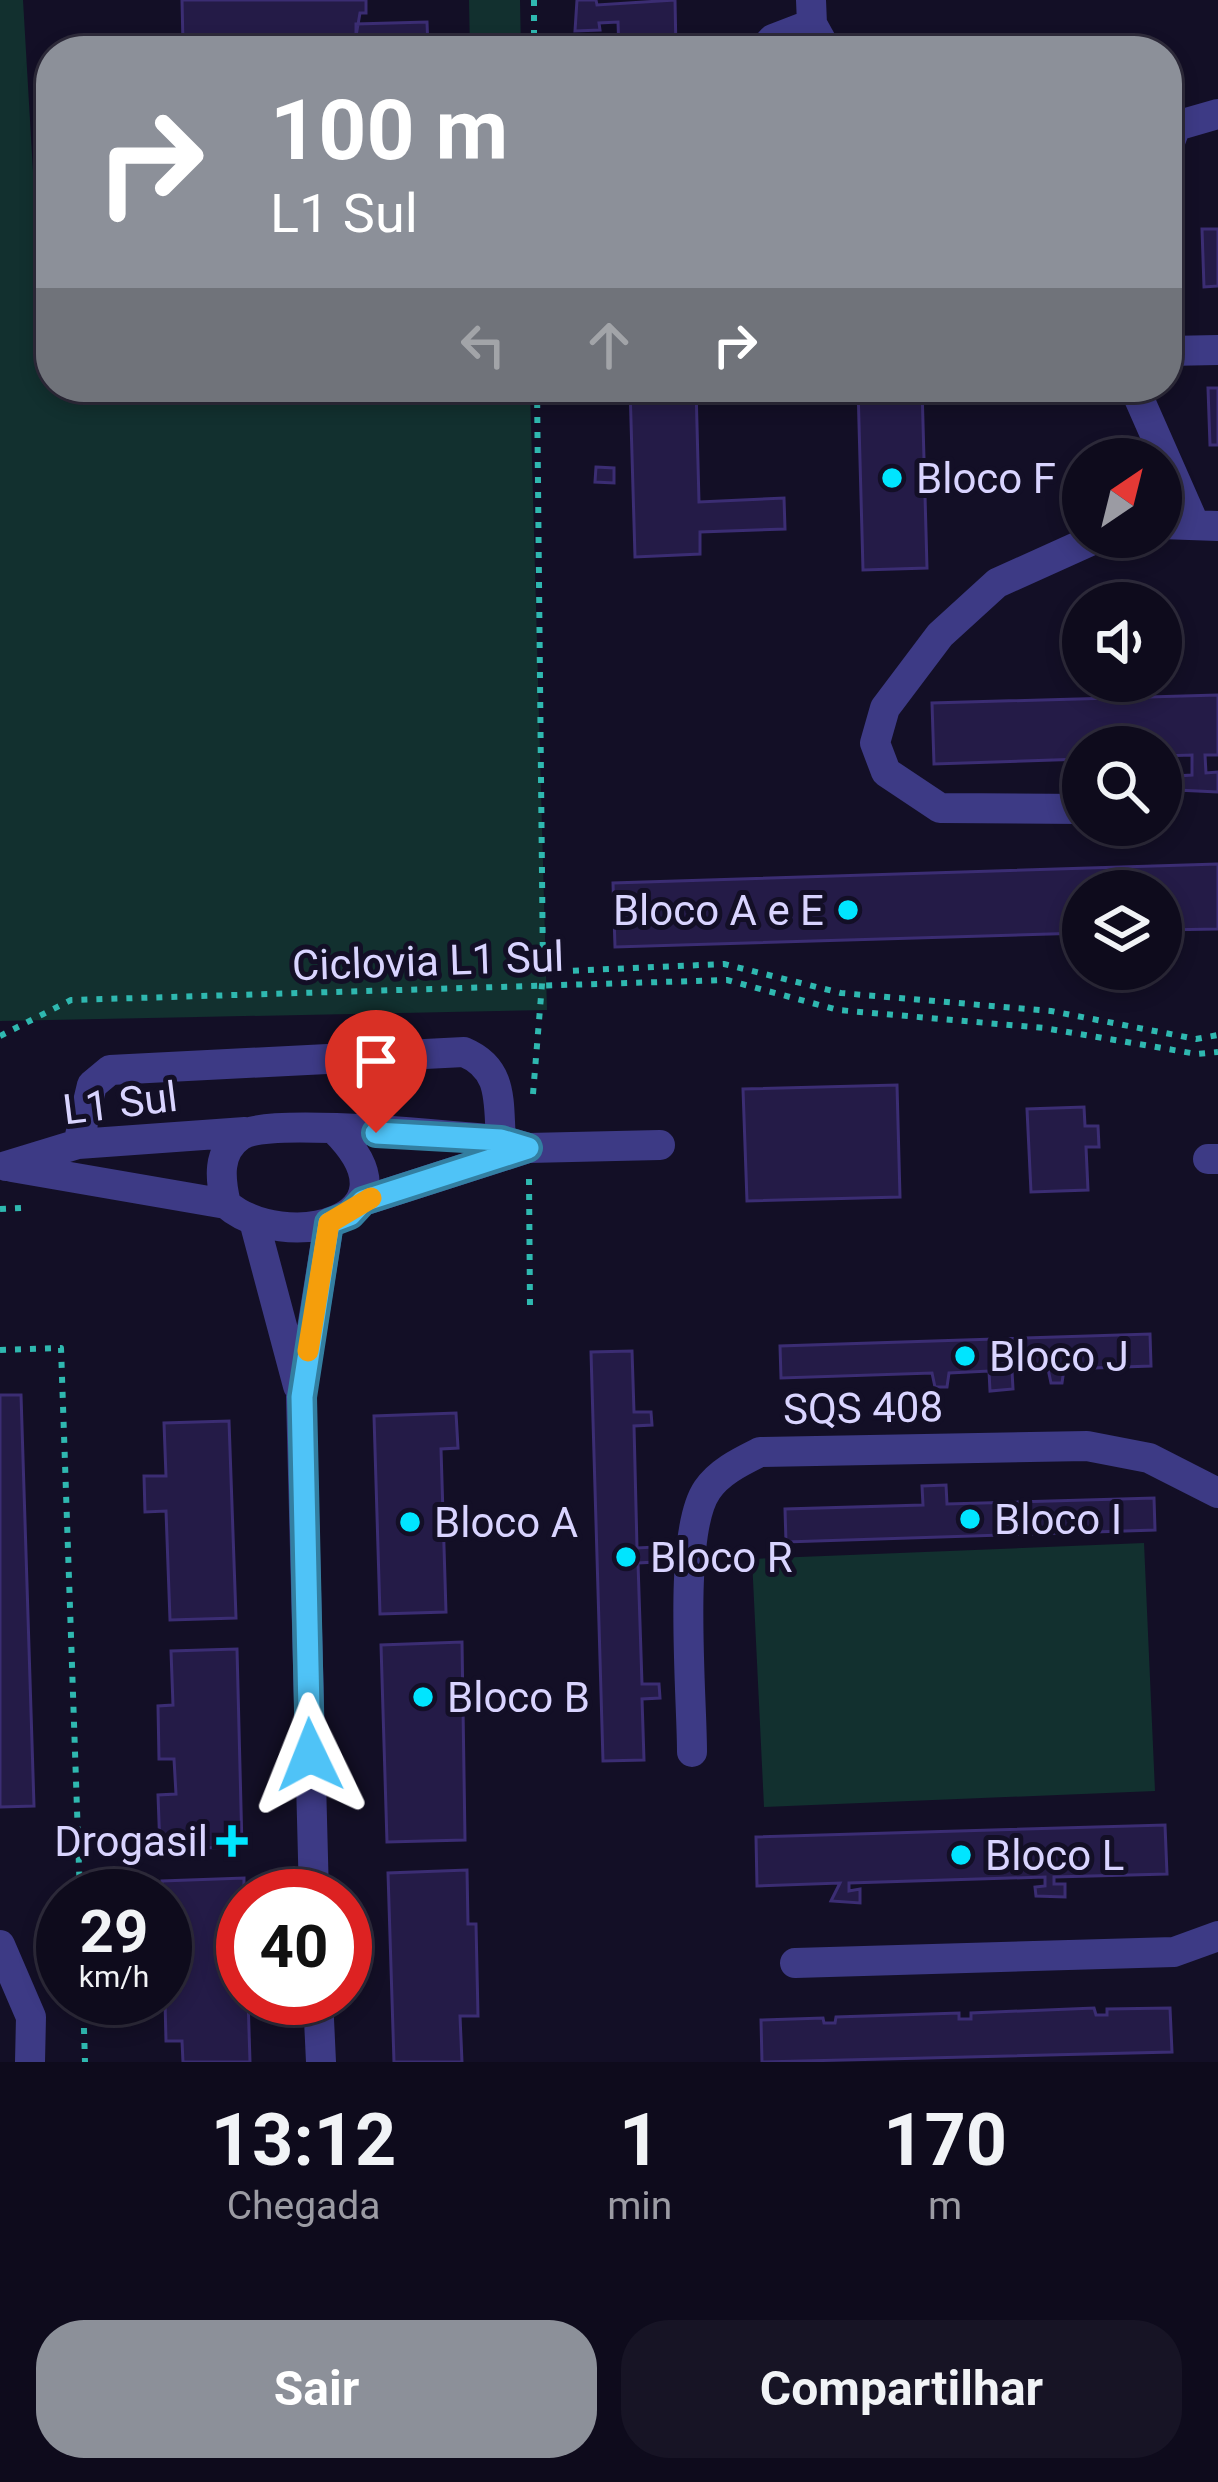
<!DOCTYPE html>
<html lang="pt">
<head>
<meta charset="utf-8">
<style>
	:root { --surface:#0e0b1c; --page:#171425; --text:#f1f3f6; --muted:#9b9ba3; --line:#2e2b3b; --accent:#8c9099 }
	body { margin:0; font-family:Roboto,sans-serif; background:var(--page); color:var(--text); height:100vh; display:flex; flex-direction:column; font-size:45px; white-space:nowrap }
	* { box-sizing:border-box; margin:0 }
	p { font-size:39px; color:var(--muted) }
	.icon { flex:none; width:66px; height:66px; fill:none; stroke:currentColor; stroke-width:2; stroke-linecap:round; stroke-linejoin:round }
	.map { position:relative; height:2062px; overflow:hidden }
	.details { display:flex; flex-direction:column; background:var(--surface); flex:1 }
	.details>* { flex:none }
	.banner { position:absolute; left:36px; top:36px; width:1146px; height:366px; border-radius:48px; box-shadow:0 6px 18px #0003,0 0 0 3px var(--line); background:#8c9099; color:#fff; overflow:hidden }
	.needle { width:78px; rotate:35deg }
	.tools { position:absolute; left:1062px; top:438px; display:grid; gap:24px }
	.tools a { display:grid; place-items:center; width:120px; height:120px; border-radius:50%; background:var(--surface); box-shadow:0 6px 18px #0003,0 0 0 3px var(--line); font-size:60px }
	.speed { position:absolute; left:36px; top:1869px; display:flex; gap:24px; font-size:60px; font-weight:700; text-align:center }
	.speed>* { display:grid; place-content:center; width:156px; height:156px; border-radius:50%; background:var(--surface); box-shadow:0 6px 18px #0003,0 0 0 3px var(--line); line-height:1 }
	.speed small { font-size:30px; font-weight:400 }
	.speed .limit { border:18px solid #d22; background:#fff; color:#111 }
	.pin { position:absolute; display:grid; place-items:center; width:102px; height:102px; color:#fff; margin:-123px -51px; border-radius:50% 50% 50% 0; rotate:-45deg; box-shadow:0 0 12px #0007 }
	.pin .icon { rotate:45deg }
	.me { position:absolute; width:132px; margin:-66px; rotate:358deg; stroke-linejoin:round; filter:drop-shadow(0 0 9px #0008) }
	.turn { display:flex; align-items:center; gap:42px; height:252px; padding:0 36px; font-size:54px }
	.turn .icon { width:156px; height:156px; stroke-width:2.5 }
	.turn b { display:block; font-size:84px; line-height:102px }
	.lanes { display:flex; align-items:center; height:114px; padding:0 36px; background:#0003; justify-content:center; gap:60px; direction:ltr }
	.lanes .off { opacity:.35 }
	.eta { display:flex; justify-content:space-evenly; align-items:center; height:204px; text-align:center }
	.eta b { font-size:72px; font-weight:700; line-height:84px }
	.primary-button { display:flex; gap:24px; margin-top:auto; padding:24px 36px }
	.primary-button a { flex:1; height:138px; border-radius:48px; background:var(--accent); color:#fff; font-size:48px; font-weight:700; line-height:138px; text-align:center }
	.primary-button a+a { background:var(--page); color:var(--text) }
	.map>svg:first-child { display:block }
	.green { fill:#12302f }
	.building { fill:#241b47; stroke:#3b2d73; stroke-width:3 }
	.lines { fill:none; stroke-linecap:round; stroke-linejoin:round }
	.path { stroke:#2fb8b0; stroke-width:6; stroke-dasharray:6 9; stroke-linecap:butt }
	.minor { stroke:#3d3a85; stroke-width:30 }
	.route-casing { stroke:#337fa1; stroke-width:30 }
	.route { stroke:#4fc3f7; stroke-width:21 }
	.slow { stroke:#f59e0b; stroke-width:21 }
	.poi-dot { fill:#00e5ff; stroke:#130f26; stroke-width:4.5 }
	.labels { text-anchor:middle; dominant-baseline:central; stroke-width:10; stroke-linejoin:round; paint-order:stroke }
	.poi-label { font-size:42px; fill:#d9d4ff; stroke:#130f26; text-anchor:start }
	.street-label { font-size:42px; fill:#d9d4ff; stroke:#130f26 }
</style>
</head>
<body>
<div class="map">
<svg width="1218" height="2062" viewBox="0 0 1218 2062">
	<rect width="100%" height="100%" fill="#130f26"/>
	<path class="green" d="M0 0H23L44 361 51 362V387H530L547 1010 0 1021Z
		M469 0H520L521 51H470Z
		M1144 1543 1155 1791 764 1807 752 1559Z"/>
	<path class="building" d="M182 0H366V13H360L356 36 183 43Z
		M577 0H596L597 5 675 0 676 51H619L618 22 599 23 600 30 575 31Z
		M427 22 428 49 437 51H328V42L356 36V24Z
		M1202 229H1218V286L1204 287Z
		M630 387H696L699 502 784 498 785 529 700 532V554L635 557Z
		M858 387H922L927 568 863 570Z
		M1208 388H1218V445H1210Z
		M596 467 614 468V483L595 482Z
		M1218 695V755H1205L1206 773 1218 772V792L1177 790V776L1192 775V755L1161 756V747H1083V759L934 764 932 703Z
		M1218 864V929L1161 930V891H1083V933L615 947 613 883Z
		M897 1085 900 1197 747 1201 743 1089Z
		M1084 1107 1085 1126H1098L1099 1147H1086L1088 1190 1031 1192 1027 1109Z
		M1150 1334 1151 1366 1064 1369 1062 1383H1051L1048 1369 1012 1371 1013 1389 990 1391 989 1371 949 1373 947 1387H935L932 1373 781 1378 780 1346Z
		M632 1351 634 1412H651L652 1425 634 1426 637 1548 655 1547 656 1562 638 1563 642 1684H659L660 1698 642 1699 644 1760 603 1761 591 1352Z
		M0 1395H21L34 1806 0 1807Z
		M456 1413 458 1448 441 1449 446 1612 380 1614 374 1416Z
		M229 1421 236 1618 170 1620 166 1511 145 1512 144 1476H166L164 1423Z
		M946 1485 947 1504 1154 1498 1155 1530 786 1542 785 1509 923 1505 922 1486Z
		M462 1642 465 1840 387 1842 381 1645Z
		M237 1649 242 1847 160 1849 158 1795 176 1794 174 1759H159L158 1706 173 1705 171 1651Z
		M1165 1825 1167 1874 1054 1877V1884H1065V1897L1036 1896 1035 1887 1045 1886V1877L849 1883V1891L860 1889V1903L831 1901 840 1883 757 1886 756 1837Z
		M467 1870 468 1924H476L478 2016H460L462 2062H394L388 1873Z
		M244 1878 243 1998H248L250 2062H183L182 2041H166L162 1881Z
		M1094 2008 1096 2015H1107V2009L1170 2008 1172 2052 762 2062 761 2020 823 2018 824 2023H835L836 2017 959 2013V2019H971V2013Z"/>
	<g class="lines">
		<path class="path" d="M534 0V51
			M537 387 543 972 724 964 841 993 1051 1011 1196 1039 1218 1035
			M0 1036 71 1000 727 980 838 1010 1044 1028 1197 1054 1218 1052
			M533 1094 543 972
			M529 1179 530 1306
			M0 1209 21 1208
			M0 1350 61 1348 80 1896
			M83 1998 85 2062"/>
		<path class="minor" d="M811 0 812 24 827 51
			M762 51 773 39 812 24
			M1167 150 1176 126 1218 114
			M1167 351 1218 350
			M1134 387 1193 521
			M1161 524 1218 526
			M1083 809 940 808 886 772 875 743 885 708 940 635 997 583 1099 537
			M335 1130C426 1221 284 1254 226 1204 220 1179 217 1152 240 1136 269 1116 456 1137 501 1140L528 1148 660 1145
			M78 1144 92 1085 110 1070 464 1052C504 1069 498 1102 501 1140
			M1208 1159H1218
			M6 1166 78 1144 245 1132
			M12 1167 226 1204
			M363 1201 528 1148
			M254 1221 298 1386
			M692 1752C692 1694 677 1534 707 1490 719 1472 740 1462 760 1452L1087 1446 1149 1458 1218 1493
			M314 1896 301 1397 329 1223
			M0 1945 31 2017 30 2062
			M795 1963 1174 1952 1218 1936
			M318 1998 321 2062"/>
	</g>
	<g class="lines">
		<g class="route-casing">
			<path id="route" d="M310 1755 302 1397 329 1223 350 1215 363 1201 528 1148 501 1140 376 1133"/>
		</g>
		<use href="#route" class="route"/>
		<path class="slow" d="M308 1351 329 1223 371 1198"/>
	</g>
	<g class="poi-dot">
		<circle cx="892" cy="478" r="12"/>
		<circle cx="848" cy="910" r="12"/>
		<circle cx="965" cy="1356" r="12"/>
		<circle cx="970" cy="1519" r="12"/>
		<circle cx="410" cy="1522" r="12"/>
		<circle cx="626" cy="1557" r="12"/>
		<circle cx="423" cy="1697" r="12"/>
		<path d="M226 1823h12v12h12v12h-12v12h-12v-12h-12v-12h12z"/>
		<circle cx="961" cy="1855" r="12"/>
	</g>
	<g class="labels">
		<g class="poi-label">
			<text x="916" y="478">Bloco F</text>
			<text x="824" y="910" text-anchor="end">Bloco A e E</text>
			<text x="989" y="1356">Bloco J</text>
			<text x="994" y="1519">Bloco I</text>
			<text x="434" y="1522">Bloco A</text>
			<text x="650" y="1557">Bloco R</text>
			<text x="447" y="1697">Bloco B</text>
			<text x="208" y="1841" text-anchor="end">Drogasil</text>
			<text x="985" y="1855">Bloco L</text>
		</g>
		<g class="street-label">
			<text transform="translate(428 961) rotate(-2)">Ciclovia L1 Sul</text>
			<text transform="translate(120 1103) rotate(-7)">L1 Sul</text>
			<text transform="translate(863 1408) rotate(-1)">SQS 408</text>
		</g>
	</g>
</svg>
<div class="tools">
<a><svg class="needle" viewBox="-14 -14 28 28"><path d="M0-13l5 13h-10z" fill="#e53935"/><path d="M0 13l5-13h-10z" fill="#9b9ba3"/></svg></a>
<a><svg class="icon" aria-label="sound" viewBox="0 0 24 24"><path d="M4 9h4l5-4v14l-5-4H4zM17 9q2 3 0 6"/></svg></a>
<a><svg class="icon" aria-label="search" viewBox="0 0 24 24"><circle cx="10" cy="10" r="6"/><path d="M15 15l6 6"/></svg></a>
<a><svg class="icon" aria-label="layers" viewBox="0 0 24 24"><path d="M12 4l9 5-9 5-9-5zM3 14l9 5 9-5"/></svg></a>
</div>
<div class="speed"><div>29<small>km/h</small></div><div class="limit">40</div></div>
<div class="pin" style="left:376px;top:1133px;background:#d93025"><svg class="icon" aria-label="arrive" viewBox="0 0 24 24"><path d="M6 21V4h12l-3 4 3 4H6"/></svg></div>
<svg class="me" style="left:310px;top:1755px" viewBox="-20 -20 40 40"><path d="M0-17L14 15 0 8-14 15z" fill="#4fc3f7" stroke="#fff" stroke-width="4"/></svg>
<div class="banner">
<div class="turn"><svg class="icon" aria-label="right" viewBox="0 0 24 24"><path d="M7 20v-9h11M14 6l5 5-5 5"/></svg><div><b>100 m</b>L1 Sul</div></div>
<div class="lanes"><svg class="icon off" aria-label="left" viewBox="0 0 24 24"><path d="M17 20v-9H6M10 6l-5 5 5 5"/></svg><svg class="icon off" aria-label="ahead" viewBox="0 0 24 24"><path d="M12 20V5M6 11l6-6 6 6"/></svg><svg class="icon" aria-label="right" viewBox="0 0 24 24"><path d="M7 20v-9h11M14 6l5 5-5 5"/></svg></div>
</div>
</div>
<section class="details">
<div class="eta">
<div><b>13:12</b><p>Chegada</p></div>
<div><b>1</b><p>min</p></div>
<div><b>170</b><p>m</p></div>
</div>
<div class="primary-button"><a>Sair</a><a>Compartilhar</a></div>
</section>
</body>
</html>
